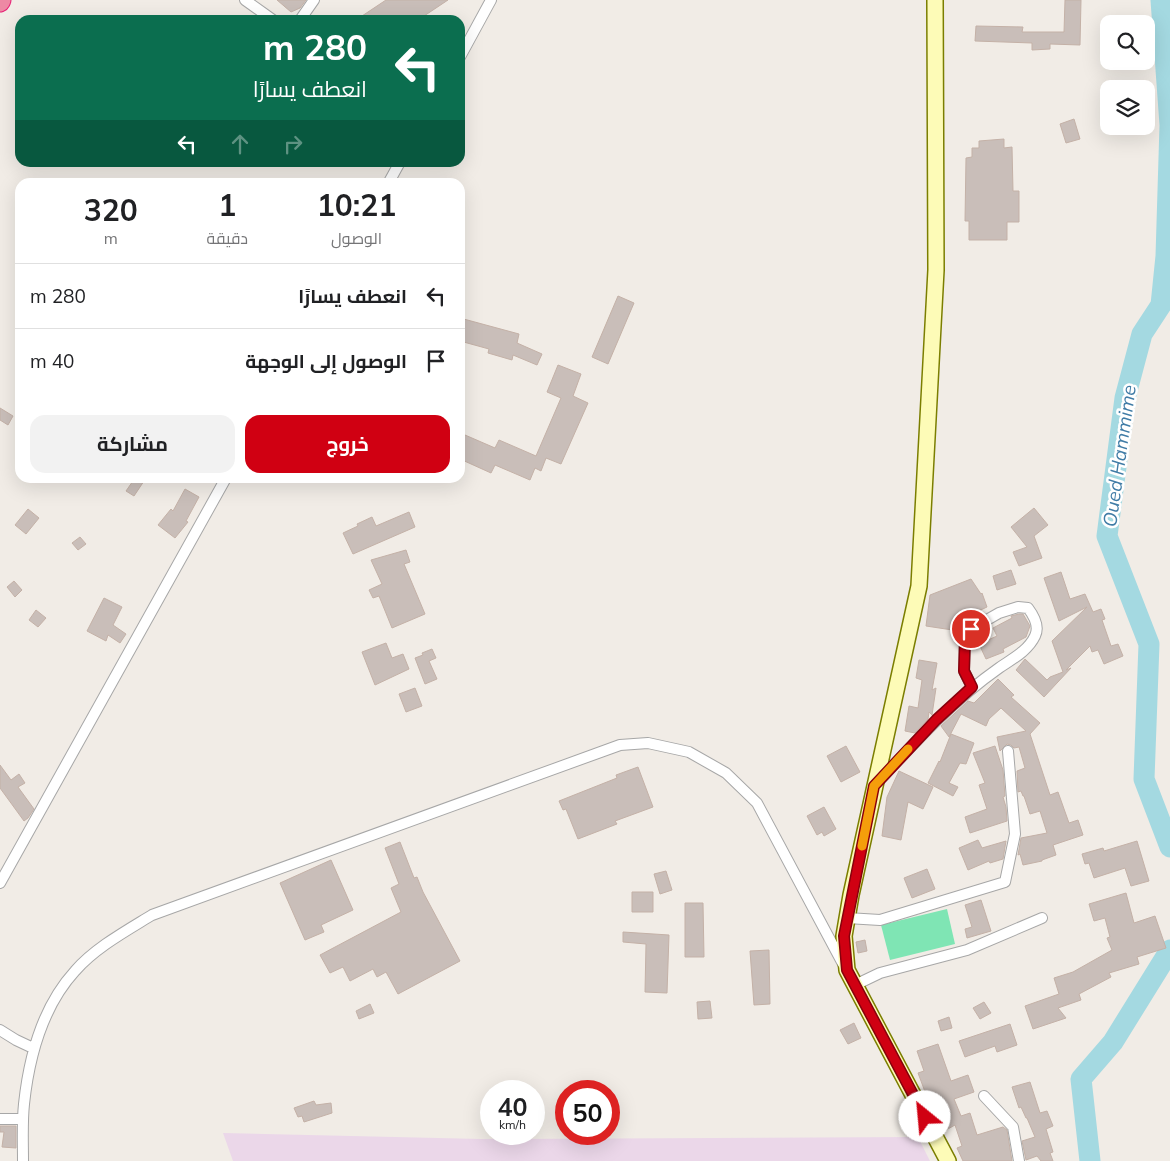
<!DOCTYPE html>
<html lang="ar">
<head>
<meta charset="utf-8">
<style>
	:root { --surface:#fff; --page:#f2f2f2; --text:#202124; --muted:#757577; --line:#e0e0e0; --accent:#d00012 }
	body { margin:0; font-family:Mulish,Cairo,sans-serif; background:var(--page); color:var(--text); direction:rtl; height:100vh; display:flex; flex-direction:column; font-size:19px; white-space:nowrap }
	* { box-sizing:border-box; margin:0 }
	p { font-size:16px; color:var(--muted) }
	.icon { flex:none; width:28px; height:28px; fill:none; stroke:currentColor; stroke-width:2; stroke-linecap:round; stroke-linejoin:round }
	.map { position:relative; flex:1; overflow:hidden; direction:ltr }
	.sheet { position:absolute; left:15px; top:178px; width:450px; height:305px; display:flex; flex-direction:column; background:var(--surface); border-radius:15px; box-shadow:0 5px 20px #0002; direction:rtl }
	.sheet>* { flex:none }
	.banner { position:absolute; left:15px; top:15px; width:450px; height:152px; border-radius:15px; box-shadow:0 5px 20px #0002; direction:rtl; background:#0b6e4f; color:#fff; overflow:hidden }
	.tools { position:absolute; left:1100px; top:15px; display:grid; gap:10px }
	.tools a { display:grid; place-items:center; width:55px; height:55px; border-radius:10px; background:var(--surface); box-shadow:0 5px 20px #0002; font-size:25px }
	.speed { position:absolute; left:480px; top:1080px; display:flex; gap:10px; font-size:25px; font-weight:700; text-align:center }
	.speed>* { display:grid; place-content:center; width:65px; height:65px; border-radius:50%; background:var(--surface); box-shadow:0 5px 20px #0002; line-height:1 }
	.speed small { font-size:12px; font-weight:400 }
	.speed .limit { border:8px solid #d22; background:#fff; color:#111 }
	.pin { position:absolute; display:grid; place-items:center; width:42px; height:42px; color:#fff; margin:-21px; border:2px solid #fff; border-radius:50%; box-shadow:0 1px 5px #0007 }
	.me { position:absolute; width:55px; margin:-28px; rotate:332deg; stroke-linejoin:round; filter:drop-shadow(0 0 4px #0008) }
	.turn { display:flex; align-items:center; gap:18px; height:105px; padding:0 15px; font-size:22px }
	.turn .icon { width:65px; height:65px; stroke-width:2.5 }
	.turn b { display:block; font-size:35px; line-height:42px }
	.lanes { display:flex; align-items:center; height:48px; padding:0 15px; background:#0003; justify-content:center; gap:25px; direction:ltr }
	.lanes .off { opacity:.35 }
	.eta { display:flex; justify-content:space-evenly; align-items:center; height:85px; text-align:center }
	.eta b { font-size:30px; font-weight:700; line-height:35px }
	.primary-button { display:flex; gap:10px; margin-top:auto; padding:10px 15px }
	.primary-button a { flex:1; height:58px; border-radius:15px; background:var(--accent); color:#fff; font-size:20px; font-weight:700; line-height:58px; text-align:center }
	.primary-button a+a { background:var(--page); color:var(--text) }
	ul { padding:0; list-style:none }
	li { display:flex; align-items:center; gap:15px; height:65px; padding:0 15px; border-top:1px solid var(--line) }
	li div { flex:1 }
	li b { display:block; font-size:19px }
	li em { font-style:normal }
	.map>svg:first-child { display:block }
	.industrial { fill:#ebd7e9 }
	.pitch { fill:#7fe5b4 }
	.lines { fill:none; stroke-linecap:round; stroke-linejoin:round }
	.river { stroke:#a4d9e1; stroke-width:21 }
	.building { fill:#c9beb9; stroke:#c4b1a7 }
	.street-casing { stroke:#a7a7a7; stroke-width:12 }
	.secondary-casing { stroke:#7b7e00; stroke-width:18 }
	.highway-casing { stroke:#e61c73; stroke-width:21 }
	.street { stroke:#fff; stroke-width:10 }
	.secondary { stroke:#fdfbb7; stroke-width:15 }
	.highway { stroke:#ed89a4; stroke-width:19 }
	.route-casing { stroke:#87000c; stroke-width:12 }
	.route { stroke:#d00012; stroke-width:9 }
	.slow { stroke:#f59e0b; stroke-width:9 }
	.labels { text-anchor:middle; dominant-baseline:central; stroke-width:5; stroke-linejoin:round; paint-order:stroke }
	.water-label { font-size:19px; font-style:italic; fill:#407ca6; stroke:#fff }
</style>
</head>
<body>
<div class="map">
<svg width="1170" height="1161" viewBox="0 0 1170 1161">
	<rect width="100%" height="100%" fill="#f1ece6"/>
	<path class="industrial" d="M223 1133 481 1139 918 1137 930 1161H233Z"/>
	<path class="pitch" d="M947 909 955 944 890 960 881 925Z"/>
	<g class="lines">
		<path class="river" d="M1161 0 1170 125 1166 256 1161 305 1142 334 1125 398 1107 536 1149 644 1144 779 1170 847
			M1090 1161 1081 1079 1113 1042 1170 950"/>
	</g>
	<path class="building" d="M277 0H306L300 8 291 12Z
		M386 0H448L418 20H356Z
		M1065 0H1081L1080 45 1050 44V49L1032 50V43L975 41 976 26 1023 27 1022 32H1064Z
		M1074 119 1080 139 1066 143 1060 124Z
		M1004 139V148L1012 147 1013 191H1019V222H1007V240H969V221H965L966 158 972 157V148H979V141Z
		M618 296 634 303 608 364 592 357Z
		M460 318 519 334 517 343 542 354 537 365 513 355 512 360 488 353 489 349 460 341Z
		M558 365 581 374 573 396 588 403 561 464 546 458 541 471 535 468 530 480 495 465 491 473 460 459V446L465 435 495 448 499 440 536 456 561 398 547 392Z
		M0 408 13 416 8 425 0 420Z
		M135 478H146L134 496 126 491Z
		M185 489 199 497 186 521 188 522 175 538 158 525 171 509 173 511Z
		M1034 508 1048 525 1034 536 1042 558 1019 566 1013 552 1027 547 1011 527Z
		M28 509 39 518 26 534 15 525Z
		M409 512 415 527 353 554 343 533 358 526 357 524 372 517 376 526Z
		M80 537 86 544 78 550 72 543Z
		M406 550 410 562 404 564 425 614 392 628 379 596 373 598 369 590 382 584 371 560Z
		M1011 570 1016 584 997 590 993 576Z
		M1061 572 1070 599 1085 594 1093 612 1101 609 1105 619 1102 620 1111 646 1118 644 1123 656 1104 664 1098 650 1092 652 1090 646 1066 670 1071 668 1044 697 1016 670 1025 659 1047 680 1050 677 1063 672 1052 641 1087 607 1059 621 1044 578Z
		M971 579 981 594 982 593 987 607 972 614 971 621 965 625 960 633 959 631 926 626 930 595Z
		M14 581 22 590 15 597 7 587Z
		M104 598 122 607 113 625 126 634 120 643 108 635 106 641 87 631Z
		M36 610 46 618 38 627 29 620Z
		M1019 614H1023L1030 626 1026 637 1003 649 1004 652 986 659 979 644 997 636 993 628 1012 618 1011 616Z
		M386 643 392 658 403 654 409 669 375 685 362 652Z
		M432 649 436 658 429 661 437 679 425 684 415 658 423 655 422 653Z
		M919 660 937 663 932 690 936 688 932 715 929 712 928 719 915 733 905 731 909 706 918 708 922 680 916 678Z
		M998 679 1014 695 1011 697 1040 723 1030 734 1050 795 1058 792 1069 823 1078 820 1083 835 1053 845 1056 855 1042 860V861L1023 865 1020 854 1018 855 1021 838 1047 833 1040 811 1030 814 1024 796H1023L1021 791 1018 792 1017 771 1025 768 1019 747 1014 748 1011 745 1007 744 1000 751 997 737 1026 731 1001 708 989 719 986 726 961 714 949 737 941 726 968 701 974 703Z
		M415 688 422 706 406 712 399 694Z
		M951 734 974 743 966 764 960 763 949 783 958 787 953 796 928 783 939 761 940 762Z
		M846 746 860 772 841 782 827 756Z
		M995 746 1003 770 1005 796 1003 797 1006 807 1007 821 970 833 965 817 987 809 979 785 985 783 973 753Z
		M0 765 11 780 19 774 25 783 18 787 34 809 28 818 24 821 0 788Z
		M638 767 653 807 615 821 617 824 578 839 566 809 563 810 559 801 617 778 616 775Z
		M899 771 933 787 923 809 908 802 901 840 882 836 887 797Z
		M824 807 836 829 824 836 822 832 817 835 807 816Z
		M978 840 982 848 1006 841 1003 859 990 863 989 861 968 870 959 848Z
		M1137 841 1149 881 1131 886 1125 868 1094 878 1089 863 1085 864 1082 854 1103 848 1104 851Z
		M400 842 414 878 417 877 423 892 460 961 398 994 386 972 377 977 373 969 350 981 343 967 330 973 320 955 401 912 391 888 399 884 385 848Z
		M331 860 353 910 321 925 324 932 305 940 280 883Z
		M927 869 935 889 912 898 904 878Z
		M666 871 672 890 660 894 654 874Z
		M632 892H653V912H632Z
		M1126 893 1134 923 1155 916 1166 948 1137 957 1139 964 1109 973 1111 977 1079 994 1081 1000 1058 1008 1066 1018 1033 1029 1025 1006 1059 994 1054 978 1073 972 1112 950 1107 938 1110 937 1105 918 1094 921 1089 904Z
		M981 900 991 931 967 938 965 929 972 927 965 905Z
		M685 903H703L704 957H685Z
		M623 932 669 935 667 993 645 992 646 944 623 942Z
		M865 940 867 951 858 953 856 942Z
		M769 950 770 1004 754 1005 750 951Z
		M710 1001 712 1018 698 1019 697 1002Z
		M984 1002 991 1013 980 1019 973 1008Z
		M370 1004 374 1013 359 1019 356 1011Z
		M949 1017 952 1028 941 1031 938 1021Z
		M854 1023 861 1038 848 1044 840 1030Z
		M1010 1024 1017 1045 997 1052 995 1046 965 1057 959 1041Z
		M938 1044 951 1081 968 1075 974 1092 954 1099 961 1116 970 1113 977 1135 1003 1127 1007 1130 1012 1161H963L957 1148 962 1146 955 1125 946 1130 930 1096 927 1097 918 1073 924 1071 917 1051Z
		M1030 1082 1040 1113 1047 1111 1053 1126 1046 1129 1053 1152 1050 1153 1053 1161H1041L1037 1156 1026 1160 1022 1141 1035 1137 1027 1118H1026L1021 1107 1019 1108 1012 1087Z
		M314 1101 316 1105 331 1103 332 1113 304 1122 302 1116 298 1117 294 1108Z
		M0 1126H16V1148L2 1147 4 1132H0Z"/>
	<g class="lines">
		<g class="street-casing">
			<path id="street" d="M245 0 273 20
				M300 20 314 0
				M460 57 491 0
				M389 182 400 162
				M877 783C915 742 952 701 999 668 1012 659 1028 651 1035 636 1040 626 1034 616 1028 608L1018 607 999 613 971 629 965 639 964 671 972 687
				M0 883 226 478
				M847 918 880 920 1005 882 1015 834 1008 751
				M855 985 880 973 967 950 1042 918
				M0 1030 16 1040 33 1048
				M984 1096 1013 1127 1019 1161
				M0 1119H23
				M23 1161C23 1142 22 1123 24 1104 29 1057 43 1006 75 971 95 948 126 931 152 915L620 745 648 743 689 752 726 773 757 803 843 964"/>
		</g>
		<g class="secondary-casing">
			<path id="secondary" d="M935 0 936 270 919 586 851 895 844 936 847 970 948 1161"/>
		</g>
		<g class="highway-casing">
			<path id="highway" d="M0 2 1 0"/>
		</g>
		<use href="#street" class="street"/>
		<use href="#secondary" class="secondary"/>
		<use href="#highway" class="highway"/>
	</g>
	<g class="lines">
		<g class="route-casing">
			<path id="route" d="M925 1117 847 970 844 936 874 786 936 720 972 687 964 671 965 639 971 629"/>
		</g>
		<use href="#route" class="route"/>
		<path class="slow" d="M862 846 874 786 908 749"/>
	</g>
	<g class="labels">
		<g class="water-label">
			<text transform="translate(1119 456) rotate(-82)">Oued Hammime</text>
		</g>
	</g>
</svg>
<div class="tools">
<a><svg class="icon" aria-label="search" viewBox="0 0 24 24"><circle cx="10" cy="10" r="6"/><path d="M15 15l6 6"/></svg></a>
<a><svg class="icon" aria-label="layers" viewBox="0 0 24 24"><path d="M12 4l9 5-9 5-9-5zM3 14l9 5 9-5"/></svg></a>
</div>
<div class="speed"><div>40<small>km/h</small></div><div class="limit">50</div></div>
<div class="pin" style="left:971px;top:629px;background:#d93025"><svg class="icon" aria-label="arrive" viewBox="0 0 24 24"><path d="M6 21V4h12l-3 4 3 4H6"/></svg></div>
<svg class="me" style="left:925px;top:1117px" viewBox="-20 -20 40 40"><circle r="19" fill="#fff"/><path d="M0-13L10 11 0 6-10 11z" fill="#d00012"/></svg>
<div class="banner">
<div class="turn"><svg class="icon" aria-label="left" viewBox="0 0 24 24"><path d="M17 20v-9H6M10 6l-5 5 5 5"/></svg><div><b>280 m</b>انعطف يسارًا</div></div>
<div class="lanes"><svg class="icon" aria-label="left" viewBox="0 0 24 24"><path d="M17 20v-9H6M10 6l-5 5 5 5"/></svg><svg class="icon off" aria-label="ahead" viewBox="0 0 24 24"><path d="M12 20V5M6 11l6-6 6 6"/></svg><svg class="icon off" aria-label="right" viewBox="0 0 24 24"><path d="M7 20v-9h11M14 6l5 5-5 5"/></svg></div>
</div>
<section class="sheet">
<div class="eta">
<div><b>10:21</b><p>الوصول</p></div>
<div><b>1</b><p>دقيقة</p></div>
<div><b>320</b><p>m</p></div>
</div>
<ul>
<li><svg class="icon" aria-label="left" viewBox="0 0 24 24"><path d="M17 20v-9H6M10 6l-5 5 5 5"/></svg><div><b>انعطف يسارًا</b></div><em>280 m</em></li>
<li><svg class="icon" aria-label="arrive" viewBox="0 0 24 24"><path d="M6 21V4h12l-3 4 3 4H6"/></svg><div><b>الوصول إلى الوجهة</b></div><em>40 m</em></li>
</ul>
<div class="primary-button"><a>خروج</a><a>مشاركة</a></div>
</section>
</div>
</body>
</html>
